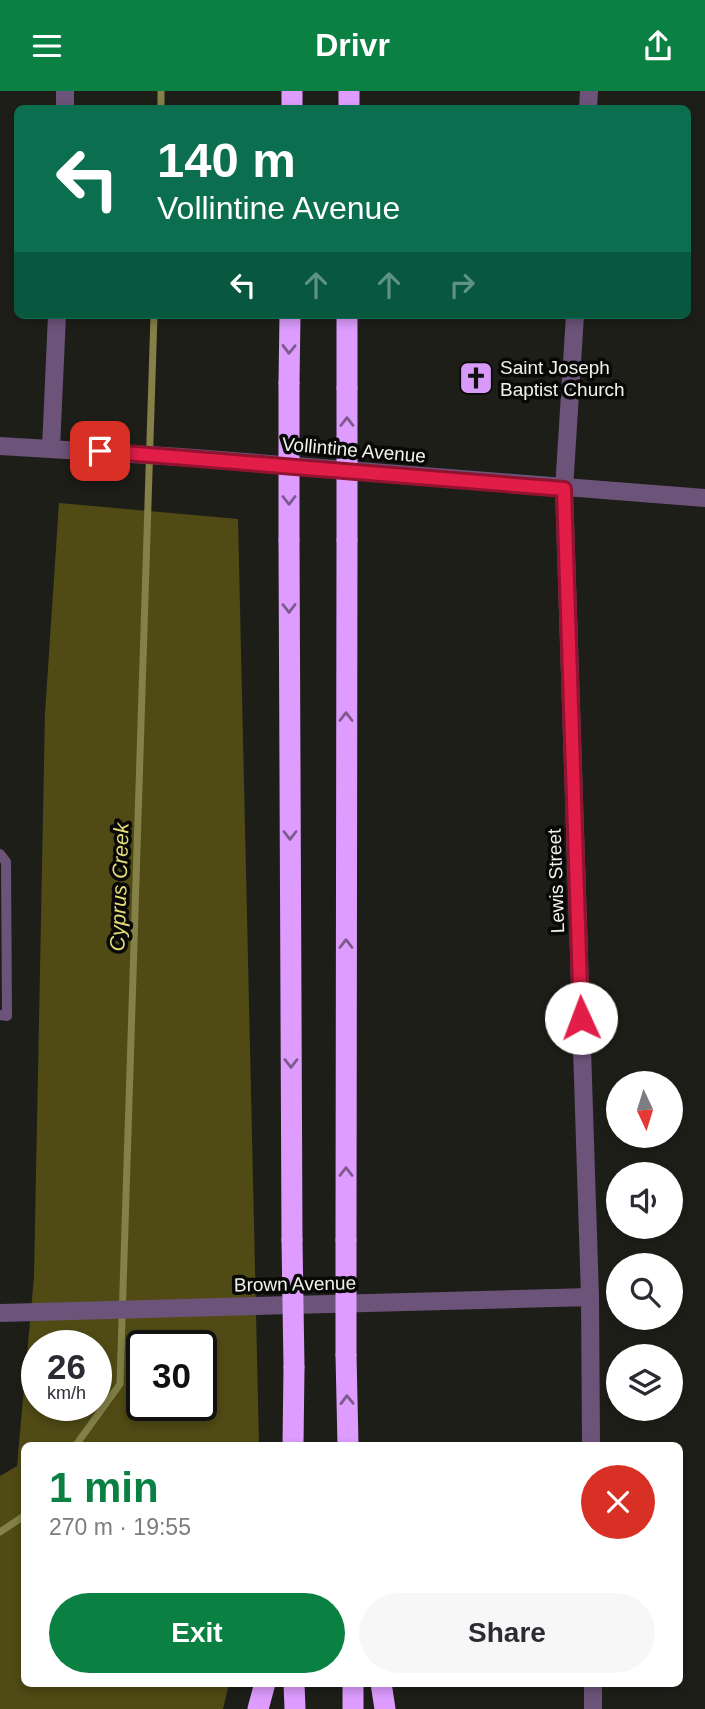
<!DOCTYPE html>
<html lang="en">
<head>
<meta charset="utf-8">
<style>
	:root { --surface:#fff; --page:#f7f7f7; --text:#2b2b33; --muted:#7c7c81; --accent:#0b8043 }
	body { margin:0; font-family:Arial,sans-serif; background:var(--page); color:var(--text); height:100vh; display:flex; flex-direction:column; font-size:26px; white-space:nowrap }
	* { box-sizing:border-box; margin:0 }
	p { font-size:23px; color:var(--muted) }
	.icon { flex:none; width:38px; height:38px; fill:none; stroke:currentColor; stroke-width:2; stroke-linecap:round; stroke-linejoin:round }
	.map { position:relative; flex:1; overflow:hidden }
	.side { position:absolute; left:21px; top:1351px; width:662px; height:245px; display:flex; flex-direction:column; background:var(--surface); border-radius:10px; box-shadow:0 4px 10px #0003 }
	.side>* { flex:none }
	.banner { position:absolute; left:14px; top:14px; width:677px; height:214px; border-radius:10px; box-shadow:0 4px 10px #0003; background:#0b6e4f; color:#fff; overflow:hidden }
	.needle { width:46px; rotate:176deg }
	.controls { position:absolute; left:606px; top:980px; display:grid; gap:14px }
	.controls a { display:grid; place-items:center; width:77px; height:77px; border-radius:50%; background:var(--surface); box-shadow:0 4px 10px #0003; font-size:35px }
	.speed { position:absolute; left:21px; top:1239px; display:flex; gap:14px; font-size:35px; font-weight:700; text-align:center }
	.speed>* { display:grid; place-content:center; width:91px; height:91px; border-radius:50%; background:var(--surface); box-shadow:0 4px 10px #0003; line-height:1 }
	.speed small { font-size:18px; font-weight:400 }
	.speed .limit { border:4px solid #111; border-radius:10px; background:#fff; color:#111 }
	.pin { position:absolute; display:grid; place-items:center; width:60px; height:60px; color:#fff; margin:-30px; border-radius:14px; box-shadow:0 4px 10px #0006 }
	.me { position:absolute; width:77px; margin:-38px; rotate:358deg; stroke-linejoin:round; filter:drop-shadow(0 0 5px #0008) }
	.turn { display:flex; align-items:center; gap:24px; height:147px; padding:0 28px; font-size:32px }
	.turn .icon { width:91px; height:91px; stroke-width:2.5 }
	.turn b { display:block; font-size:49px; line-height:60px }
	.lanes { display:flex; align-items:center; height:66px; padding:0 28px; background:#0003; justify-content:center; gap:35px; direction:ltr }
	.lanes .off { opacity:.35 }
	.round { display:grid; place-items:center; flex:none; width:74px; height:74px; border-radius:37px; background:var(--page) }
	.summary { display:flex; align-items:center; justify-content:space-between; height:119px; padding:0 28px }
	h1 { font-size:42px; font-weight:600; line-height:52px; color:var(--accent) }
	.primary-button { display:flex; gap:14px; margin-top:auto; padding:14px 28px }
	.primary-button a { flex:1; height:80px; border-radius:42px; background:var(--accent); color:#fff; font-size:28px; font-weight:600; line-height:80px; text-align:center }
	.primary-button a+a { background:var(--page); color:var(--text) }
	header { display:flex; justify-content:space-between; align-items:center; height:91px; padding:0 28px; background:var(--accent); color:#fff; font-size:32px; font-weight:600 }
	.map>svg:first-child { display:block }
	.forest { fill:#504a15; fill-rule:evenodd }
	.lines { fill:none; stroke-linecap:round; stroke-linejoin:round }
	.stream { stroke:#848047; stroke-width:7 }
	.service { stroke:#6c537a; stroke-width:10 }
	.minor { stroke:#6c537a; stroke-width:18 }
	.tertiary { stroke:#6c537a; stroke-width:18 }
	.motorway { stroke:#dd9cfe; stroke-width:21 }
	.motorway-bridge { stroke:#dd9cfe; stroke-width:21 }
	.oneway { stroke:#7d598e }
	.route-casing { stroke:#92132f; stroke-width:18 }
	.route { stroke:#e11d48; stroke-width:12 }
	.labels { text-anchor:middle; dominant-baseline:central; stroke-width:7; stroke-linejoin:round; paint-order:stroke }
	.poi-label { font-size:19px; fill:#f1f1ee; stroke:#080806; text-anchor:start }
	.street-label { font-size:19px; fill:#f1f1ee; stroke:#080806 }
	.water-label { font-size:21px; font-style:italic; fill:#e4db79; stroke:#080806 }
</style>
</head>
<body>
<header><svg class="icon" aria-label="menu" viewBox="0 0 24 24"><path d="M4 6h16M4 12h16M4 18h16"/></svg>Drivr<svg class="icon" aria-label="share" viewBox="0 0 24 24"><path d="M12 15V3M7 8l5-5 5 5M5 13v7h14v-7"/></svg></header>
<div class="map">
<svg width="705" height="1618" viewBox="0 0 705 1618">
	<rect width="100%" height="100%" fill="#1e1e19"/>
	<path class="forest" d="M59 412 238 428 259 1354H24V1592L229 1593 223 1618H0V1385L17 1375 34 1186 45 622ZM37 1255H96V1314H37ZM142 1255H201V1314H142Z"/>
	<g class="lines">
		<path class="stream" d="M161 18V0
			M76 1354 120 1293 154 224
			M0 1441 24 1425"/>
		<path class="service" d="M0 763 6 771 7 925 0 924"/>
		<path class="minor" d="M588 18 589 0
			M575 224 564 398 590 1206 591 1354
			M0 1222 590 1206
			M593 1592V1618"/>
		<path class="tertiary" d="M65 18V0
			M0 355 181 366 705 407
			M51 357 57 224"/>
		<path class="motorway" d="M292 18V0
			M349 18V0
			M289 292 290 224
			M347 297V224
			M289 449 292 1149
			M346 1149 347 449
			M346 1264 348 1354
			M293 1354 294 1276
			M294 1592 295 1618
			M353 1592V1618
			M381 1592 385 1618
			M258 1618 265 1592"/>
		<path class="motorway-bridge" d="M289 292V449
			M347 449V297
			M292 1149 294 1276
			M346 1149V1264"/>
	</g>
	<defs><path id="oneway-chevron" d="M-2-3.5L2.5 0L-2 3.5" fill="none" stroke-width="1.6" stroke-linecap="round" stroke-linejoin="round" transform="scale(1.75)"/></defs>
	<g class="oneway">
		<use href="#oneway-chevron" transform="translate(289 258) rotate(91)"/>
		<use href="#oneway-chevron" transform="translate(347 331) rotate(-90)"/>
		<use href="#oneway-chevron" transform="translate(289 409) rotate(90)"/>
		<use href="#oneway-chevron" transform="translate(289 517) rotate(90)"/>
		<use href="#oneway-chevron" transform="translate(346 626) rotate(-90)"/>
		<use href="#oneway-chevron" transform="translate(290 744) rotate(90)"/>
		<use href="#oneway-chevron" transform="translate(346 853) rotate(-90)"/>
		<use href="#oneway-chevron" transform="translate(291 972) rotate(90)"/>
		<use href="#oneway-chevron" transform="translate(346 1081) rotate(-90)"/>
		<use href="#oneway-chevron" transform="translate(347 1309) rotate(-91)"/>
	</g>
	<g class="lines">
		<g class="route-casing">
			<path id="route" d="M100 360 564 398 581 927"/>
		</g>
		<use href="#route" class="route"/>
	</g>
	<defs>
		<g id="church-square" transform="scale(1.75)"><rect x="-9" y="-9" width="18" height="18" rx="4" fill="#d89af8" stroke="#080806"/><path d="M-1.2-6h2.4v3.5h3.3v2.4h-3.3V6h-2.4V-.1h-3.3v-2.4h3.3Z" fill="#111"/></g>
	</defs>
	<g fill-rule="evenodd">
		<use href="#church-square" x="476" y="287"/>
	</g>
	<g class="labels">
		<g class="poi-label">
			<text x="500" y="276">Saint Joseph<tspan x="500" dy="22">Baptist Church</tspan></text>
		</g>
		<g class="street-label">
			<text transform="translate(354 359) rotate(5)">Vollintine Avenue</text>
			<text transform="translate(556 790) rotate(-92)">Lewis Street</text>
			<text transform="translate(295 1193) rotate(-1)">Brown Avenue</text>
		</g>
		<g class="water-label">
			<text transform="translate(119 796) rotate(-88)">Cyprus Creek</text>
		</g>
	</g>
</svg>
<div class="controls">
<a><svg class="needle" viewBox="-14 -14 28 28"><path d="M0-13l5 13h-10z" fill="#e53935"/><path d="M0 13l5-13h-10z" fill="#7c7c81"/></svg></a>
<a><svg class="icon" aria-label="sound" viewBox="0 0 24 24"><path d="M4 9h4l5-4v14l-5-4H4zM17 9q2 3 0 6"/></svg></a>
<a><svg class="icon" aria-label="search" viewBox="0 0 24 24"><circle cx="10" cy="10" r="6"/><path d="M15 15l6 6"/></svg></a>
<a><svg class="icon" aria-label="layers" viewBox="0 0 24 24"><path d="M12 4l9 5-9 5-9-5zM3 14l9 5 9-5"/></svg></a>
</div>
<div class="speed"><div>26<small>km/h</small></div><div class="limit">30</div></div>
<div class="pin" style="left:100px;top:360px;background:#d93025"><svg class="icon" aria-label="arrive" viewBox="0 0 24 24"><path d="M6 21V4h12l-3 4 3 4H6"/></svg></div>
<svg class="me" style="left:581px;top:927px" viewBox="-20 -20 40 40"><circle r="19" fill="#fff"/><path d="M0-13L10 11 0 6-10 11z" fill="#e11d48"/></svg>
<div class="banner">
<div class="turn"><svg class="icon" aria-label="left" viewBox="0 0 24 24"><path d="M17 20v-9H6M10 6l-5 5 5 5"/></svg><div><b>140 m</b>Vollintine Avenue</div></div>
<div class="lanes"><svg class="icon" aria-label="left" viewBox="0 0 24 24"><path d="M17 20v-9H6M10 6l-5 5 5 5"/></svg><svg class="icon off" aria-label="ahead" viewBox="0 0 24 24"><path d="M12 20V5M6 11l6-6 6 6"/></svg><svg class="icon off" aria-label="ahead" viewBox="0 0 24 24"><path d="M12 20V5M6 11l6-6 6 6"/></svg><svg class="icon off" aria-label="right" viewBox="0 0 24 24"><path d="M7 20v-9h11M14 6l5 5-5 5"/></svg></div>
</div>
<section class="side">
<div class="summary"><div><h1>1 min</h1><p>270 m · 19:55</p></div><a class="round" style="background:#d93025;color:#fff"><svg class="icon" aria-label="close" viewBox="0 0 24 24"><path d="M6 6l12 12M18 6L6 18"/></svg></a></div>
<div class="primary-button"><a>Exit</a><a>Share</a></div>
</section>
</div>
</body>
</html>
